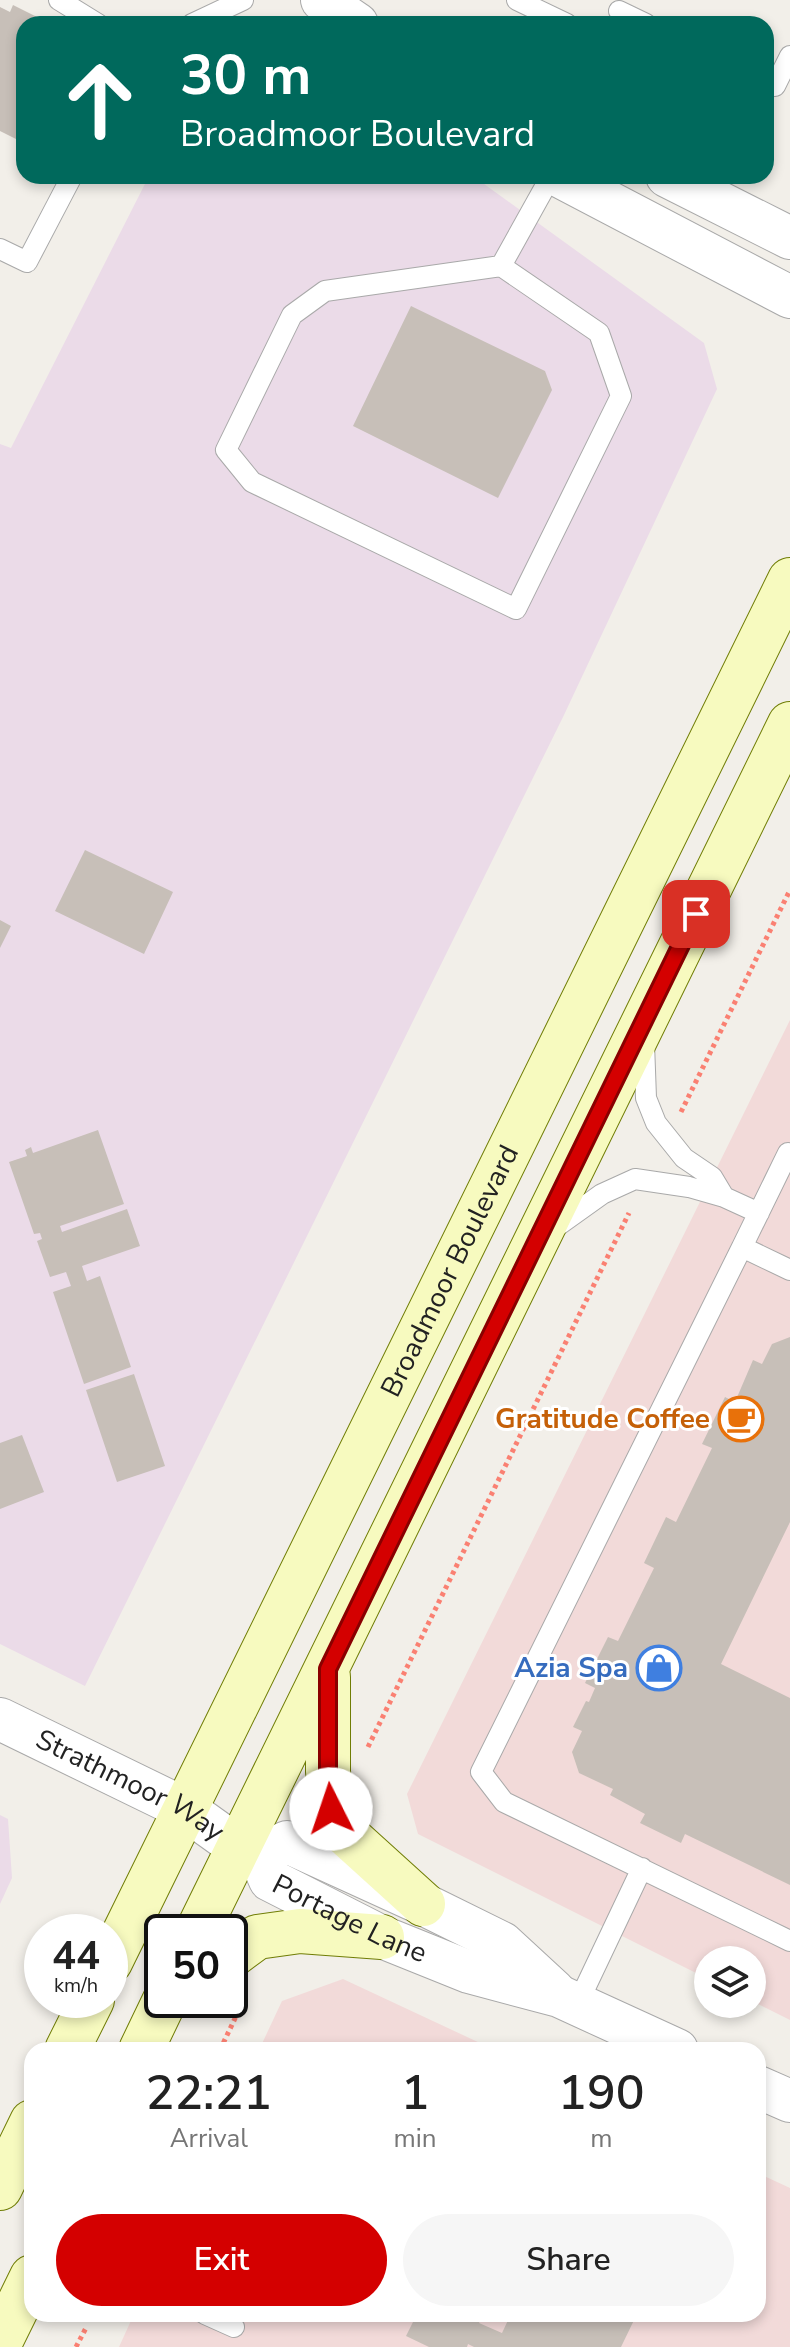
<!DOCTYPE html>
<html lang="en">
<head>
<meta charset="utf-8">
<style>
	:root { --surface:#fff; --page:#f6f6f6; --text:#222; --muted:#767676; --accent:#d40000 }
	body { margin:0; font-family:"Nunito Sans",sans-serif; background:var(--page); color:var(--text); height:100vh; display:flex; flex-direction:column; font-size:30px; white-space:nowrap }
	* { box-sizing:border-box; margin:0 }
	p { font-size:26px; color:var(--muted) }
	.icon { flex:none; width:44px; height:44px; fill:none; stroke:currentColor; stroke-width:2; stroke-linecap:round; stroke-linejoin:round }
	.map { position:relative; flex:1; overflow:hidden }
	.sheet { position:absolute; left:24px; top:2042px; width:742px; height:280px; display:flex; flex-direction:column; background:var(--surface); border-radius:24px; box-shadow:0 4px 12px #0003 }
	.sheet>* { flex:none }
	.hud { position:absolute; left:16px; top:16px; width:758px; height:168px; border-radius:24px; box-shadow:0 4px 12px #0003; background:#00695c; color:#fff; overflow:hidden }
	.fabs { position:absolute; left:694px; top:1946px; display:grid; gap:16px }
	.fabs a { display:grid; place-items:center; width:72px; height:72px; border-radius:50%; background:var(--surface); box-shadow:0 4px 12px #0003; font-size:40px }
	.speed { position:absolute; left:24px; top:1914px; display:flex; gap:16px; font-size:40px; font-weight:700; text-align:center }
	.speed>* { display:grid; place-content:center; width:104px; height:104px; border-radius:50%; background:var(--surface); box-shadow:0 4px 12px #0003; line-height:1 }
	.speed small { font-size:20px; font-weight:400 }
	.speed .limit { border:4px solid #111; border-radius:12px; background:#fff; color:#111 }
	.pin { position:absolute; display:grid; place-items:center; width:68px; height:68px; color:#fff; margin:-34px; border-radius:16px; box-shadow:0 4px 12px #0006 }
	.me { position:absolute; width:88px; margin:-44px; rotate:356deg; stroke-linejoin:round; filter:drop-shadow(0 0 6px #0008) }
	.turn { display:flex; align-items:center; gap:28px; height:168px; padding:0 32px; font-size:36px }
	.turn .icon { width:104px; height:104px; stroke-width:2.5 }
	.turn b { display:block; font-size:56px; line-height:68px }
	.eta { display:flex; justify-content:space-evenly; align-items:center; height:136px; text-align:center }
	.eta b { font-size:48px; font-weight:600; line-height:56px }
	.primary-button { display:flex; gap:16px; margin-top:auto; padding:16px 32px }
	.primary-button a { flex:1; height:92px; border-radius:48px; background:var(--accent); color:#fff; font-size:32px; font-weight:600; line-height:92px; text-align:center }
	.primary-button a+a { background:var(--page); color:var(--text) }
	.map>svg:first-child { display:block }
	.commercial { fill:#f2dad9 }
	.industrial { fill:#ebdbe8 }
	.building { fill:#c7bfb8 }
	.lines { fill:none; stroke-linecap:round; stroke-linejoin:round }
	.service-casing { stroke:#a9a9a9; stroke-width:22 }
	.minor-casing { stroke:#a9a9a9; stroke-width:44 }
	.secondary-casing { stroke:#707d05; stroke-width:46 }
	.path { stroke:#fa8072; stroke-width:5; stroke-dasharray:4 4; stroke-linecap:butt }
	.service { stroke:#fff; stroke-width:20 }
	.minor { stroke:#fff; stroke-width:42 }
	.secondary { stroke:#f7fabf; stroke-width:44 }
	.route-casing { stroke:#8a0000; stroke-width:20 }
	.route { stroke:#d40000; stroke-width:14 }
	.labels { text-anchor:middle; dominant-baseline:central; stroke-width:6; stroke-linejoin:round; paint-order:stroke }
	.street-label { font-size:28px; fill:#222; stroke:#fff }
	.food-label { font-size:28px; font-weight:bold; fill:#c56008; stroke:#fff; text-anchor:end }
	.shop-label { font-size:28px; font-weight:bold; fill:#366cbe; stroke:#fff; text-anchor:end }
</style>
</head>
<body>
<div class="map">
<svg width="790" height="2347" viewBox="0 0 790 2347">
	<rect width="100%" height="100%" fill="#f2efe9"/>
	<path class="commercial" d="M790 1020V2020L752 2001V1960H708V1979L418 1834 407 1794Z
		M343 1979 495 2050H259L282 2001Z
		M758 2173 790 2188V2347H119L134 2314H758Z"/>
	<path class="industrial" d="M149 176H473L704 343 717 389 564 715 85 1686 0 1644V444L11 448Z
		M0 1815 8 1819 12 1878 0 1904Z"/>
	<path class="building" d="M13 5 51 24H24V143L0 131V7L10 12Z
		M411 306 545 371 552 390 498 498 353 426Z
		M85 850 173 892 144 954 55 911Z
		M0 920 11 926 0 948Z
		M98 1130 124 1204 60 1226 62 1232 127 1209 140 1246 82 1266 87 1281 100 1276 131 1367 84 1384 53 1292 71 1286 66 1272 50 1277 37 1241 42 1239 40 1233 34 1234 9 1162 27 1156 25 1150 31 1147 33 1153Z
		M790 1337V1522L721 1664 790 1698V1885L685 1834 681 1843 640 1823 645 1814 610 1795 613 1789 579 1773 572 1752 582 1731 573 1727 586 1701 589 1702 595 1688 585 1683 608 1637 618 1641 654 1568 644 1563 666 1517 676 1522 712 1448 702 1444 725 1397 735 1402 753 1360 762 1364 772 1344Z
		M134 1374 165 1466 117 1482 86 1390Z
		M22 1435 44 1492 0 1509V1443Z
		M417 2314H483L479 2323 502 2333 511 2314H637L621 2347H474L468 2344 467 2347H429L406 2336Z"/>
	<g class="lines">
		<g class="service-casing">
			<path id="service" d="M59 0 98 24
				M517 0 567 24
				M619 11 646 24
				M192 24 243 0
				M766 81 775 86 790 56
				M0 249 27 262 72 176
				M501 266 599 333 621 396 516 609 252 482 226 450 292 315 325 291Z
				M501 266 551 176
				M644 1043 646 1098 656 1123 684 1158 712 1177 724 1197
				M553 1229 602 1194 635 1179 689 1187 724 1197 759 1213
				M742 1247 788 1153 790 1154
				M790 1270 742 1247 481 1772 504 1802 790 1941
				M577 2005 642 1868
				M205 2314 234 2327"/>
		</g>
		<g class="minor-casing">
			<g id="minor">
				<path d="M322 0 357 24"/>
				<path d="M559 176 790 297"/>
				<path d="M667 176 790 238"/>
				<path id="s1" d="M0 1719 185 1809 238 1847 259 1855"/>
				<path id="s2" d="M259 1855 270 1880 382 1937 469 1972 559 1996 677 2050"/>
				<path d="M259 1855 287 1842 423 1904 502 1943 554 1991"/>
				<path d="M758 2087 790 2101"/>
			</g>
		</g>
		<g class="secondary-casing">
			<g id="secondary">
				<path d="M328 1677V1771L331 1809 348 1836 423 1904"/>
				<path d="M197 1932 790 724"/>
				<path d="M230 1957 257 1937 300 1931 382 1937"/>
				<path id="s3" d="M110 1962 790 580"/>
				<path d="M67 2050 92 2000"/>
				<path d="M141 2050 165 2000"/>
				<path d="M0 2188 32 2122"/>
				<path d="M0 2342 32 2277"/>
			</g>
		</g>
		<path class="path" d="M681 1112 790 890
			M368 1747 629 1213
			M220 2050 247 1993
			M76 2347 87 2326"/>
		<use href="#service" class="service"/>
		<use href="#minor" class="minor"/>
		<use href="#secondary" class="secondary"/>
	</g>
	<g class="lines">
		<g class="route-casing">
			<path id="route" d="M331 1809 328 1771V1669L696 914"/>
		</g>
		<use href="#route" class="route"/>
	</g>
	<defs>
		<g id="cafe-ring" transform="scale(2.3)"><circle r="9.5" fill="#fff" stroke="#e8710a" stroke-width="1.5"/><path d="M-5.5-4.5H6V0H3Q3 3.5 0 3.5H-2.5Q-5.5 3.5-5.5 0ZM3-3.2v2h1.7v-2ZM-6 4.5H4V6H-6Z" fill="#e8710a"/></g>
		<g id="shop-ring" transform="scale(2.3)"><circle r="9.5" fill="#fff" stroke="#3f7fe0" stroke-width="1.5"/><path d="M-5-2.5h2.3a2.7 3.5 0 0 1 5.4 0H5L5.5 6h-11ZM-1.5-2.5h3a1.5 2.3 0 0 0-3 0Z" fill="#3f7fe0"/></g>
	</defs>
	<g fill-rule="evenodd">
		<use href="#cafe-ring" x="741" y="1419"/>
		<use href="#shop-ring" x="659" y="1668"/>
	</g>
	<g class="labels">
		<g class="street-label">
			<text stroke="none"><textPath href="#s3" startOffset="770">Broadmoor Boulevard</textPath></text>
			<text stroke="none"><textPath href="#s1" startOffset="146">Strathmoor Way</textPath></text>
			<text stroke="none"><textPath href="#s2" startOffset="116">Portage Lane</textPath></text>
		</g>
		<g class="food-label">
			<text x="710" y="1419">Gratitude Coffee</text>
		</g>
		<g class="shop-label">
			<text x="628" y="1668">Azia Spa</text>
		</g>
	</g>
</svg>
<div class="fabs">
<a><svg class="icon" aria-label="layers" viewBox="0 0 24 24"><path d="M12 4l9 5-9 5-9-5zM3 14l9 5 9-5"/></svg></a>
</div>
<div class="speed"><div>44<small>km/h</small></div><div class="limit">50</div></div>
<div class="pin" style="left:696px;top:914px;background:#d93025"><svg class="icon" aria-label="arrive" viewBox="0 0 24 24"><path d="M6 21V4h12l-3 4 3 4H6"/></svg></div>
<svg class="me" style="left:331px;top:1809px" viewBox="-20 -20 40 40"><circle r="19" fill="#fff"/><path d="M0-13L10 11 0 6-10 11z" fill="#d40000"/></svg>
<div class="hud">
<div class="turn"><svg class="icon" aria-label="ahead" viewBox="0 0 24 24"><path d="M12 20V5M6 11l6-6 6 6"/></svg><div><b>30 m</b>Broadmoor Boulevard</div></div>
</div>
<section class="sheet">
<div class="eta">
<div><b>22:21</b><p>Arrival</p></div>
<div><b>1</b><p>min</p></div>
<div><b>190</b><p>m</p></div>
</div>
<div class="primary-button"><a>Exit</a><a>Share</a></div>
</section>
</div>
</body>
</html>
